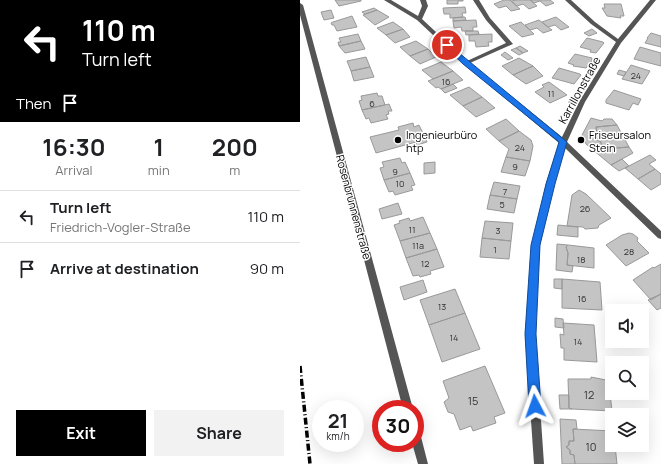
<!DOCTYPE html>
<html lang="en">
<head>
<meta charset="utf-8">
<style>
	:root { --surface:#fff; --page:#f2f2f2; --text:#202124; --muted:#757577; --line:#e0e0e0; --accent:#000 }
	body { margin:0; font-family:Manrope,sans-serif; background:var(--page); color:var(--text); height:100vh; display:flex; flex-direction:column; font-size:15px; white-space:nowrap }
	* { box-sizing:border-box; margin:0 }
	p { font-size:13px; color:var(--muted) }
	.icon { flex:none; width:22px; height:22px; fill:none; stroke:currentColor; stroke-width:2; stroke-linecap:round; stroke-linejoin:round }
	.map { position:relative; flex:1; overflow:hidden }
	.sheet { display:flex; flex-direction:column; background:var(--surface); width:300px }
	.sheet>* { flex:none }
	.top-card { background:#000; color:#fff; overflow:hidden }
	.fabs { position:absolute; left:305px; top:304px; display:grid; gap:8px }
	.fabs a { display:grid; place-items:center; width:44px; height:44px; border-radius:0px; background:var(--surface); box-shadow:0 4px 16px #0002; font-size:20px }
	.speed { position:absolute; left:12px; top:400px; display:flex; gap:8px; font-size:20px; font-weight:700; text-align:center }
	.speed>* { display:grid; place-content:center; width:52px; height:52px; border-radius:50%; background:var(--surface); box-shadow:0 4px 16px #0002; line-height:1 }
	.speed small { font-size:10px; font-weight:400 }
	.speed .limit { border:6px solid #d22; background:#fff; color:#111 }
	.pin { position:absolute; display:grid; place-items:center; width:34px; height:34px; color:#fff; margin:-17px; border:2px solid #fff; border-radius:50%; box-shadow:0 1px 4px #0007 }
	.me { position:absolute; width:44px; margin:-22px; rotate:356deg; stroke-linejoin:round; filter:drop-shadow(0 0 3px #0008) }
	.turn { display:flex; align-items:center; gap:14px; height:84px; padding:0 16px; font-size:18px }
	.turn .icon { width:52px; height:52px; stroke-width:2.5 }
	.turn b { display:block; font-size:28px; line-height:34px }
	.then { display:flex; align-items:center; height:38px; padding:0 16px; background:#0003; gap:8px; font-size:15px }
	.eta { display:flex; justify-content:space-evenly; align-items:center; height:68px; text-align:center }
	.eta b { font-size:24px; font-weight:700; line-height:28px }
	.action { display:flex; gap:8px; margin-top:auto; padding:8px 16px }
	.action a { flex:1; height:46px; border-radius:0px; background:var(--accent); color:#fff; font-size:16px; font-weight:700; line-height:46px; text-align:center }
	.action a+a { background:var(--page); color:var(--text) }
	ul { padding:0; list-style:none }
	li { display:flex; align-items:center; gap:12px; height:52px; padding:0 16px; border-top:1px solid var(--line) }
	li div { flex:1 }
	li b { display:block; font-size:15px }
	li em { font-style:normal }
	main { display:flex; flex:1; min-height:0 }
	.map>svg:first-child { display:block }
	.building { fill:#c4c4c4; stroke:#999 }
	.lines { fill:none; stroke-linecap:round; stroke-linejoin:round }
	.street { fill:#555; fill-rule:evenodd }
	.rail { stroke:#000; stroke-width:3.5; stroke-dasharray:7 2.5 1 2.5; stroke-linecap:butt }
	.route { fill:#1a73e8; stroke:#114b97 }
	.poi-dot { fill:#000; stroke:#fff; stroke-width:1.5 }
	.labels { text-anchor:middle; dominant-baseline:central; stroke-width:3; stroke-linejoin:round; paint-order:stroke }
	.number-label { font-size:9px; fill:#313131 }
	.street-label { font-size:11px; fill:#000; stroke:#fff }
	.poi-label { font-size:11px; fill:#000; stroke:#fff; text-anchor:start }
	.near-number-label { font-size:11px; fill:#313131 }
</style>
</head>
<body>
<main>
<section class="sheet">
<div class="top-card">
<div class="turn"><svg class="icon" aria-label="left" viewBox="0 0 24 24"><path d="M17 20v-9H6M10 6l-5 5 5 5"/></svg><div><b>110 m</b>Turn left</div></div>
<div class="then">Then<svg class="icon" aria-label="arrive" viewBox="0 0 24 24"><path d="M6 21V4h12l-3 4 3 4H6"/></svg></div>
</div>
<div class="eta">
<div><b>16:30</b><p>Arrival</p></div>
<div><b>1</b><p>min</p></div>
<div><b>200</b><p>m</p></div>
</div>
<ul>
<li><svg class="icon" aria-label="left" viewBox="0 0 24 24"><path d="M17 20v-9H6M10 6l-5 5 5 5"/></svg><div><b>Turn left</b><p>Friedrich-Vogler-Straße</p></div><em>110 m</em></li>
<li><svg class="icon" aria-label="arrive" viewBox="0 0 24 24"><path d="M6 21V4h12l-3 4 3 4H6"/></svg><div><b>Arrive at destination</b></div><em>90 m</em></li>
</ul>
<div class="action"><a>Exit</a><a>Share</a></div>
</section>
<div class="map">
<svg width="361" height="464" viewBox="0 0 361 464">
	<rect width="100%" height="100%" fill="#fff"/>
	<path class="building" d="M35 0H61V1L39 6Z
		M147 0H163V1H158V4H147Z
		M210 0 220 9 211 11 206 6 199 8 194 4 204 0Z
		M217 0H230L237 6 229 9 223 4 217 6 211 1Z
		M230 0H250L254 3 246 6 240 1 234 3Z
		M304 4H321L324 16H320L321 18 307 16 302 8H305Z
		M165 7 166 13H162L163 17 150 18V14H144L143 8Z
		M74 8 77 10 65 14 62 12Z
		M31 10 34 18 24 20 21 12Z
		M77 10 89 17 75 25 63 15Z
		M52 16 57 27 37 31 34 25H32L31 23 33 22Z
		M165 17 166 20 153 21V18Z
		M256 17 269 27 261 30 255 25 248 27 242 22Z
		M176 20 177 27H173V31H162L161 27 154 28 153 21Z
		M239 20 252 30 243 33 237 28 230 30 225 25Z
		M93 22 103 29 86 35 77 28Z
		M221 22 234 34 222 37 209 26Z
		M103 29 110 37 95 43 86 35Z
		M292 29 297 33 289 36 284 33Z
		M165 31H178L179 34 166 35Z
		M351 33 361 36V47L345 43 348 38H347Z
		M58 34 61 41 39 46 38 42H41L39 38Z
		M192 34V42H188L189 46 176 47 175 41H169V35Z
		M287 38 303 42 304 43 296 53 290 52 291 50 280 47Z
		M61 41 65 49 45 53 39 46Z
		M116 41 128 49 110 56 100 47Z
		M220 46 228 51 223 53 216 48Z
		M340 47 361 53V66L334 59Z
		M216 48 223 53 219 55 211 50Z
		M128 49 136 57 120 64 110 56Z
		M205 52 213 58 208 60 201 55Z
		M275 54 292 58V61L286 68 273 66 274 65 268 63Z
		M66 57 70 67 51 71 47 61Z
		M219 58 233 66 213 75 202 66Z
		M141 62 153 71 133 79 122 70Z
		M331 65 350 71 342 84 322 79Z
		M233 66 243 76 226 84 213 75Z
		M70 67 74 77 54 81 51 71Z
		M259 68 280 74 281 75 274 84 252 78Z
		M319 70 326 72 324 76 317 74Z
		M153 71 163 80 141 89 138 87 136 88 128 81Z
		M249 82 267 95 250 103 235 92 244 87 242 85Z
		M153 84 157 88 145 93 141 89Z
		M169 87 182 97 163 106 150 95Z
		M314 90 341 99 338 105 333 103 329 110 306 103V100Z
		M77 93 78 96H82L85 105 62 110 59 101 62 100 61 96Z
		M182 97 195 108 176 117 163 106Z
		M89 104 92 111H88L89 114 86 115 88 119 71 123 69 118 66 119 62 110Z
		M291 118 302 121 304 119H312L317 125 296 127 297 133 294 135 296 140 300 141 304 149 329 147 333 153 311 165 286 144 282 135Z
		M206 119 219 131 199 141 186 129Z
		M113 123 114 127 119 125 127 142 117 145 116 142 76 153 70 137 99 130 98 127Z
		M317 125 329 147 304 149 300 141 296 140 294 135 297 133 296 127Z
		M219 131 231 140 233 146 230 161 206 157 209 149 199 141Z
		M350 155 356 160 349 164 355 169 338 179 325 168Z
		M206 157 230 161 225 176 201 172Z
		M100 158 102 163 105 162 110 173 84 180 80 168 84 167 82 162Z
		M322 159 329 166 319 171 311 165Z
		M135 162V173L124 174V163Z
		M355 169 361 174V184L351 190 338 179Z
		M110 173 115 185 111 186 113 190 95 195 93 191 89 192 84 180Z
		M194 182 220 186 217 199 190 195Z
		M279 190 286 194 311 218 299 225 298 228 285 229 283 227 267 226 272 195Z
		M190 195 217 199 214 213 187 209Z
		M98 203 102 214 82 219 79 209Z
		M123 217 130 233 100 241 94 225 100 223 99 221 109 218 110 221Z
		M185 221 213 223 211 241 182 238Z
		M258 225 278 227V237L257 235Z
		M130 233 137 249 106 258 100 241Z
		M329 233 333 234 338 238 337 241 349 253 326 266 306 245 322 235Z
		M182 238 211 241 209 259 180 257Z
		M257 244 268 245 266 247 268 253 267 265 273 266 272 272 256 270Z
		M268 245 294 248V268L267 265 268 253 266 247Z
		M137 249 144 267 130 271 131 274 120 277 119 275 113 276 106 258Z
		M361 264V294L351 300 333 280 353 267 354 268Z
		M254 279H262V289L254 288Z
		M262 279 300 282 302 310 262 308Z
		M123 280 127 292 104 300 100 287Z
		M155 289 165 313 129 325 120 300Z
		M361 294V308L357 310 348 300Z
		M165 313 180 349 142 362 129 325Z
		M255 318 263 319 264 328 255 327Z
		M263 323 294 325 297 362 264 360V348H261L260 334 264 335Z
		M185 366 205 413 194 417 196 423 173 431 171 426 160 430 154 414 148 412 144 402 149 398 143 381Z
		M291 377 306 380 307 393H310L312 411 272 409 269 408 268 379H291Z
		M259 395H269V408L272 409H260Z
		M260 419 276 420 277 429H273L274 441H269V445L266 447 270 450V454L274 455 275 464H262Z
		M273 429 312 431V445H315L317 464H275L274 455 270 454V450L266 447 269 445V441H274Z"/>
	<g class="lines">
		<path class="street" d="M84 0H91L118 16 122 6 120 0H126L128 6 122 19 167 61 206 43 186 20 173 0H179L190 18 213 44 170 63 262 137 279 102 316 42 291 24 265 0H271L295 22 318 39 350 0H356L321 43 285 102 267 142 361 231V239L358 238 265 148 254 183 240 245 235 333 244 464H234L225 333 232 245 246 183 259 143 164 64 117 20Z
			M0 3 3 5 113 409H103L0 15Z
			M115 428 119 429 120 433 128 464H118L112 443H115Z"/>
		<path class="rail" d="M0 366 10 464"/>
	</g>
	<path class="route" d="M147 43 267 142 255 184 240 245 236 334 241 406 239 410 235 412 231 410 229 406 225 334 231 245 246 184 259 142 163 64 145 47 144 45Z"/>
	<g class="poi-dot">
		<circle cx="98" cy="140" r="4"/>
		<circle cx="281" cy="140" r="4"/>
	</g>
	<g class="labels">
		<g class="number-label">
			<text x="336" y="75">24</text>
			<text x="146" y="81">16</text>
			<text x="251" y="93">11</text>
			<text x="72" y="103">6</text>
			<text x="220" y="147">24</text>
			<text x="215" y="166">9</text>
			<text x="95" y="171">9</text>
			<text x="100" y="183">10</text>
			<text x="205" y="191">7</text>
			<text x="202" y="204">5</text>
			<text x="285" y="208">26</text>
			<text x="112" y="229">11</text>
			<text x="198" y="230">3</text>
			<text x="118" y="245">11a</text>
			<text x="195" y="249">1</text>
			<text x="329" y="251">28</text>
			<text x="281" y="259">18</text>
			<text x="125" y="263">12</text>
			<text x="282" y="298">16</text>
			<text x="142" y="306">13</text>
			<text x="154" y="337">14</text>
			<text x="278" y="341">14</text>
		</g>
		<g class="street-label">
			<text transform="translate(279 90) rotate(-61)">Karrillonstraße</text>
			<text transform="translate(54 207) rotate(75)">Rosenbrunnenstraße</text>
		</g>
		<g class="poi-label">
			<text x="106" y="134">Ingenieurbüro<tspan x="106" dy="13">htp</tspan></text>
			<text x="289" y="134">Friseursalon<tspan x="289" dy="13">Stein</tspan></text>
		</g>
		<g class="near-number-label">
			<text x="289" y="394">12</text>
			<text x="173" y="400">15</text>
			<text x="291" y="446">10</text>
		</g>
	</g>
</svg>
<div class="fabs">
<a><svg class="icon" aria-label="sound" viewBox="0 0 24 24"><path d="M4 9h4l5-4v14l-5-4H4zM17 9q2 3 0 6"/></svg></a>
<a><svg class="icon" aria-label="search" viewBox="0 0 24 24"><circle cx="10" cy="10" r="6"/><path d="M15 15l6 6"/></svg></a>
<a><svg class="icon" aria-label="layers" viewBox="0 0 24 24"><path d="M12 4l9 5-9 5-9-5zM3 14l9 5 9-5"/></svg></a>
</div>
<div class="speed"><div>21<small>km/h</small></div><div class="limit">30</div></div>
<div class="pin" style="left:147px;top:45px;background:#d93025"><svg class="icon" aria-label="arrive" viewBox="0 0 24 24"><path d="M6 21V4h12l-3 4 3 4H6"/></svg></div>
<svg class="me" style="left:235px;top:406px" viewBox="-20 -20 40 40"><path d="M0-17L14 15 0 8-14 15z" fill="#1a73e8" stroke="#fff" stroke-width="4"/></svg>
</div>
</main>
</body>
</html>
